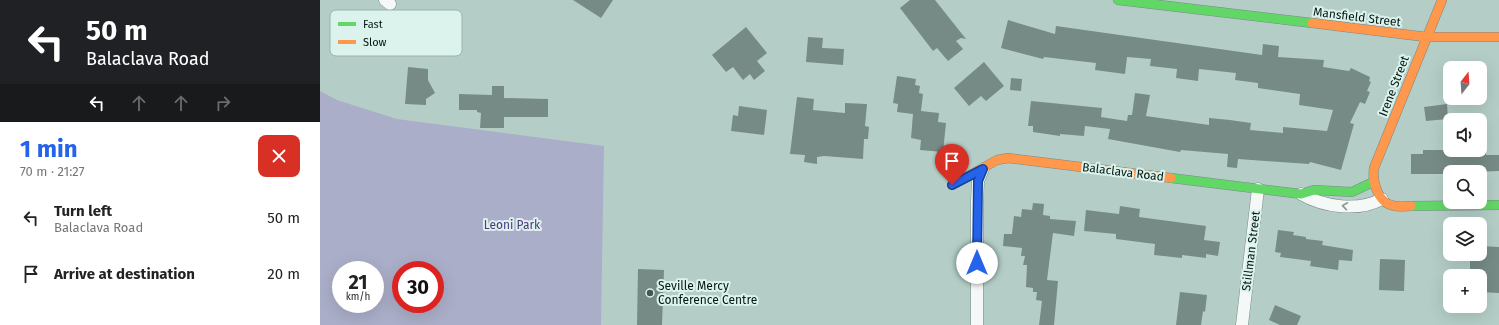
<!DOCTYPE html>
<html lang="en">
<head>
<meta charset="utf-8">
<style>
	:root { --surface:#fff; --page:#f6f6f6; --text:#222; --muted:#767676; --accent:#2563eb }
	body { margin:0; font-family:"Fira Sans",sans-serif; background:var(--page); color:var(--text); height:100vh; display:flex; flex-direction:column; font-size:15px; white-space:nowrap }
	* { box-sizing:border-box; margin:0 }
	p { font-size:13px; color:var(--muted) }
	.icon { flex:none; width:22px; height:22px; fill:none; stroke:currentColor; stroke-width:2; stroke-linecap:round; stroke-linejoin:round }
	.map { position:relative; flex:1; overflow:hidden }
	.sheet { display:flex; flex-direction:column; background:var(--surface); width:320px }
	.sheet>* { flex:none }
	.top-card { background:#202124; color:#fff; overflow:hidden }
	.needle { width:26px; rotate:17deg }
	.buttons { position:absolute; left:1123px; top:61px; display:grid; gap:8px }
	.buttons a { display:grid; place-items:center; width:44px; height:44px; border-radius:8px; background:var(--surface); box-shadow:0 4px 16px #0002; font-size:20px }
	.speed { position:absolute; left:12px; top:261px; display:flex; gap:8px; font-size:20px; font-weight:700; text-align:center }
	.speed>* { display:grid; place-content:center; width:52px; height:52px; border-radius:50%; background:var(--surface); box-shadow:0 4px 16px #0002; line-height:1 }
	.speed small { font-size:10px; font-weight:400 }
	.speed .limit { border:6px solid #d22; background:#fff; color:#111 }
	.pin { position:absolute; display:grid; place-items:center; width:34px; height:34px; color:#fff; margin:-41px -17px; border-radius:50% 50% 50% 0; rotate:-45deg; box-shadow:0 0 4px #0007 }
	.pin .icon { rotate:45deg }
	.me { position:absolute; width:44px; margin:-22px; rotate:0deg; stroke-linejoin:round; filter:drop-shadow(0 0 3px #0008) }
	.turn { display:flex; align-items:center; gap:14px; height:84px; padding:0 20px; font-size:18px }
	.turn .icon { width:52px; height:52px; stroke-width:2.5 }
	.turn b { display:block; font-size:28px; line-height:34px }
	.lanes { display:flex; align-items:center; height:38px; padding:0 20px; background:#0003; justify-content:center; gap:20px; direction:ltr }
	.lanes .off { opacity:.35 }
	.round { display:grid; place-items:center; flex:none; width:42px; height:42px; border-radius:8px; background:var(--page) }
	.overview { display:flex; align-items:center; justify-content:space-between; height:68px; padding:0 20px }
	h1 { font-size:24px; font-weight:700; line-height:30px; color:var(--accent) }
	ul { padding:0; list-style:none }
	li { display:flex; align-items:center; gap:12px; height:56px; padding:0 20px }
	li div { flex:1 }
	li b { display:block; font-size:15px }
	li em { font-style:normal }
	main { display:flex; flex:1; min-height:0 }
	.map>svg:first-child { display:block }
	.green { fill:#abaec8; fill-rule:evenodd }
	.building { fill:#778b86 }
	.lines { fill:none; stroke-linecap:round; stroke-linejoin:round }
	.street-casing { stroke:#788b87; stroke-width:13 }
	.fast-casing { stroke:#788b87; stroke-width:10 }
	.slow-casing { stroke:#788b87; stroke-width:10 }
	.street { stroke:#f4f8f7; stroke-width:12 }
	.fast { stroke:#63d668; stroke-width:9 }
	.slow { stroke:#ff974d; stroke-width:9 }
	.oneway { stroke:#889390 }
	.route-casing { stroke:#184099; stroke-width:10 }
	.route { stroke:#2563eb; stroke-width:7 }
	.poi-dot { fill:#425752; stroke:#dcf3ed; stroke-width:1.5 }
	.labels { text-anchor:middle; dominant-baseline:central; stroke-width:4; stroke-linejoin:round; paint-order:stroke }
	.street-label { font-size:12px; fill:#051713; stroke:#dcf3ed }
	.park-label { font-size:12px; fill:#533581; stroke:#dcf3ed }
	.poi-label { font-size:12px; fill:#051713; stroke:#dcf3ed; text-anchor:start }
	.key { fill:#dcf3ed; stroke:#9cb1ac; stroke-width:1 }
	.key-label { font-size:11px; fill:#051713 }
</style>
</head>
<body>
<main>
<section class="sheet">
<div class="top-card">
<div class="turn"><svg class="icon" aria-label="left" viewBox="0 0 24 24"><path d="M17 20v-9H6M10 6l-5 5 5 5"/></svg><div><b>50 m</b>Balaclava Road</div></div>
<div class="lanes"><svg class="icon" aria-label="left" viewBox="0 0 24 24"><path d="M17 20v-9H6M10 6l-5 5 5 5"/></svg><svg class="icon off" aria-label="ahead" viewBox="0 0 24 24"><path d="M12 20V5M6 11l6-6 6 6"/></svg><svg class="icon off" aria-label="ahead" viewBox="0 0 24 24"><path d="M12 20V5M6 11l6-6 6 6"/></svg><svg class="icon off" aria-label="right" viewBox="0 0 24 24"><path d="M7 20v-9h11M14 6l5 5-5 5"/></svg></div>
</div>
<div class="overview"><div><h1>1 min</h1><p>70 m · 21:27</p></div><a class="round" style="background:#d93025;color:#fff"><svg class="icon" aria-label="close" viewBox="0 0 24 24"><path d="M6 6l12 12M18 6L6 18"/></svg></a></div>
<ul>
<li><svg class="icon" aria-label="left" viewBox="0 0 24 24"><path d="M17 20v-9H6M10 6l-5 5 5 5"/></svg><div><b>Turn left</b><p>Balaclava Road</p></div><em>50 m</em></li>
<li><svg class="icon" aria-label="arrive" viewBox="0 0 24 24"><path d="M6 21V4h12l-3 4 3 4H6"/></svg><div><b>Arrive at destination</b></div><em>20 m</em></li>
</ul>
</section>
<div class="map">
<svg width="1179" height="325" viewBox="0 0 1179 325">
	<rect width="100%" height="100%" fill="#b4cec7"/>
	<path class="green" d="M0 91 17 100 77 119 284 146 281 325H0ZM21 270H55V304H21ZM81 270H115V304H81Z"/>
	<path class="building" d="M253 0H293L281 18Z
		M590 0H615L646 39 641 38 636 41 643 49 628 61 617 48 613 51 580 8Z
		M688 20 735 34 736 26 942 55 943 44 959 46 958 57 1004 60 1003 67 1029 71 1031 68 1050 77 1049 81 1051 82 1047 91 1050 92 1045 104 1040 102 1030 123 1034 124 1021 170 990 162 989 164 918 159 917 168 907 167 908 154 861 150 860 152 788 139 790 129 765 126 764 136 740 134V136L713 132V126H708L711 101 782 108 781 117 807 121 808 115H812L815 93 830 95 826 116 889 125V118L910 120 931 123 930 130 963 133V127L1007 131 1013 110 979 105 980 94 938 88V83L915 80 916 73 879 69 878 81 856 78 857 69 830 66 831 59 807 57 805 74 775 70 776 63 724 57 723 59 681 48Z
		M426 27 447 53 437 61 445 71 434 80 430 74 423 80 413 67 406 72 392 55Z
		M488 37 503 38 502 48 524 49 523 65 486 62Z
		M664 62 684 86 666 101 661 96 649 106 634 88Z
		M88 67 108 69V80L115 93 106 99V105L85 104Z
		M577 76 596 79 595 85 600 86 599 93 603 94 601 111 619 113 618 122 626 123 623 152 600 150 601 140 591 138 593 114 577 112 578 104 573 103Z
		M691 78 702 79 701 91 690 90Z
		M172 86H184V98L228 99V117H184V128H160L161 113 157 112V110H139V94L172 95Z
		M477 97 494 99 493 110 525 113V103L547 104 545 126 549 127 548 139H544L543 159 504 156 497 157V164L484 162 485 155 470 154Z
		M1127 104 1128 119 1106 121 1104 107Z
		M419 106 447 110 444 135 411 131 413 115 418 116Z
		M1103 150H1166V155H1179V171L1153 172V170L1130 171V174H1091V154H1103Z
		M713 203 724 204 723 215 730 216V219L756 221 754 236 733 233 727 280 738 281 734 325H719L722 301 716 300 717 292H713V288L706 287 707 265H703L705 256H701L702 248 683 246 684 234H692L694 216 701 217 702 209 712 210Z
		M800 206 820 209 819 217 886 226 884 240 900 242 898 256 886 254V258L862 255V258L834 255 835 244 796 239V234L764 231 766 210 799 214Z
		M958 230 974 232 973 235 986 237V239L1003 241 1002 245 1033 250 1032 261 1019 260 1018 270 990 266 991 261 960 257 961 253 955 252Z
		M1160 246 1179 247V293L1160 292V276H1150V254H1160Z
		M1060 259 1085 260 1084 291 1059 290Z
		M318 269 344 270 342 325H317Z
		M860 292 887 295 885 312 883 311 881 325H856Z
		M955 305 981 316 977 325H960L949 320Z"/>
	<g class="lines">
		<g class="street-casing">
			<path id="street" d="M65 0 70 4
				M981 194C1004 207 1038 212 1062 199
				M657 325V201L658 181 663 169
				M922 325 938 189"/>
		</g>
		<g class="fast-casing">
			<path id="fast" d="M798 0 992 23
				M851 178 981 194 994 190 1032 192 1053 182
				M1091 206 1179 205"/>
		</g>
		<g class="slow-casing">
			<path id="slow" d="M992 23 1106 37H1179
				M632 185 677 160 688 158 851 178
				M1091 206C1086 206 1080 207 1075 206 1058 204 1052 182 1054 168L1122 0"/>
		</g>
		<use href="#street" class="street"/>
		<use href="#fast" class="fast"/>
		<use href="#slow" class="slow"/>
	</g>
	<defs><path id="oneway-chevron" d="M-2-3.5L2.5 0L-2 3.5" fill="none" stroke-width="1.6" stroke-linecap="round" stroke-linejoin="round"/></defs>
	<use class="oneway" href="#oneway-chevron" transform="translate(1025 206) rotate(-172)"/>
	<g class="lines">
		<g class="route-casing">
			<path id="route" d="M632 185 663 169 658 181 657 263"/>
		</g>
		<use href="#route" class="route"/>
	</g>
	<circle class="poi-dot" cx="330" cy="293" r="4"/>
	<g class="labels">
		<g class="street-label">
			<text transform="translate(1037 17) rotate(7)">Mansfield Street</text>
			<text transform="translate(1074 86) rotate(-69)">Irene Street</text>
			<text transform="translate(803 172) rotate(7)">Balaclava Road</text>
			<text transform="translate(931 251) rotate(-83)">Stillman Street</text>
		</g>
		<g class="park-label">
			<text x="192" y="225">Leoni Park</text>
		</g>
		<g class="poi-label">
			<text x="338" y="286">Seville Mercy<tspan x="338" dy="14">Conference Centre</tspan></text>
		</g>
	</g>
	<rect x="10" y="10" width="132" height="46" rx="6" class="key"/>
	<rect x="18" y="22" width="18" height="4" fill="#63d668"/>
	<rect x="18" y="40" width="18" height="4" fill="#ff974d"/>
	<g class="key-label">
		<text x="43" y="28">Fast</text>
		<text x="43" y="46">Slow</text>
	</g>
</svg>
<div class="buttons">
<a><svg class="needle" viewBox="-14 -14 28 28"><path d="M0-13l5 13h-10z" fill="#e53935"/><path d="M0 13l5-13h-10z" fill="#767676"/></svg></a>
<a><svg class="icon" aria-label="sound" viewBox="0 0 24 24"><path d="M4 9h4l5-4v14l-5-4H4zM17 9q2 3 0 6"/></svg></a>
<a><svg class="icon" aria-label="search" viewBox="0 0 24 24"><circle cx="10" cy="10" r="6"/><path d="M15 15l6 6"/></svg></a>
<a><svg class="icon" aria-label="layers" viewBox="0 0 24 24"><path d="M12 4l9 5-9 5-9-5zM3 14l9 5 9-5"/></svg></a>
<a>+</a>
</div>
<div class="speed"><div>21<small>km/h</small></div><div class="limit">30</div></div>
<div class="pin" style="left:632px;top:185px;background:#d93025"><svg class="icon" aria-label="arrive" viewBox="0 0 24 24"><path d="M6 21V4h12l-3 4 3 4H6"/></svg></div>
<svg class="me" style="left:657px;top:263px" viewBox="-20 -20 40 40"><circle r="19" fill="#fff"/><path d="M0-13L10 11 0 6-10 11z" fill="#2563eb"/></svg>
</div>
</main>
</body>
</html>
